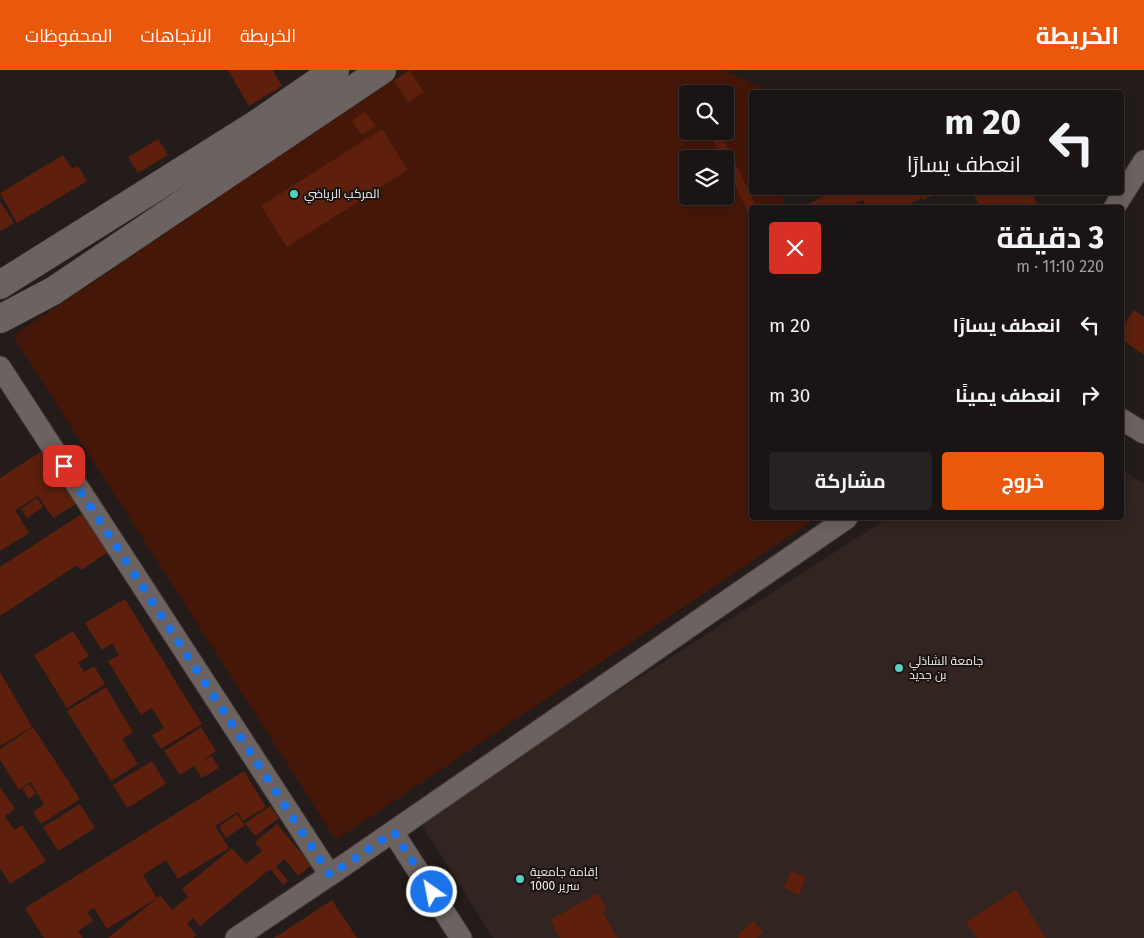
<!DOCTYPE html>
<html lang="ar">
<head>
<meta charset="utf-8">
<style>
	:root { --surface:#1a1514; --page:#272222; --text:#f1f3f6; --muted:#9f9fa0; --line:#383434; --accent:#ea580c }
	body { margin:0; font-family:"Fira Sans",Cairo,sans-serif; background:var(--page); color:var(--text); direction:rtl; height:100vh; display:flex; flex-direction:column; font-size:19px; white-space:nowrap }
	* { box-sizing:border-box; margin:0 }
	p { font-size:16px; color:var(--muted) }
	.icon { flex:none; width:28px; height:28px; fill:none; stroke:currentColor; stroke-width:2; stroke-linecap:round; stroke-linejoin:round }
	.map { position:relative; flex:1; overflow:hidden; direction:ltr }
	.drawer { position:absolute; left:749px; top:135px; width:375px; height:315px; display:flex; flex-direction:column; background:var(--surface); border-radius:5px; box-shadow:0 2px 12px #0003,0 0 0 1px var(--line); direction:rtl }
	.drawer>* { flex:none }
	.top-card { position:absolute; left:749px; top:20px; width:375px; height:105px; border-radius:5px; box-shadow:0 2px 12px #0003,0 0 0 1px var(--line); direction:rtl; background:#1a1514; color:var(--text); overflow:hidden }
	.tools { position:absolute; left:679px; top:15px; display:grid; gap:10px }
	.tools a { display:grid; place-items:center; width:55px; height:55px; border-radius:5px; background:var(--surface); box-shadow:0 2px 12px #0003,0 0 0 1px var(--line); font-size:25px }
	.pin { position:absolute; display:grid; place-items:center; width:42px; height:42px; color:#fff; margin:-21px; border-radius:10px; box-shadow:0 2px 8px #0006 }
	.me { position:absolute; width:55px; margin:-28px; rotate:327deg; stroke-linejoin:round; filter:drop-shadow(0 0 4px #0008) }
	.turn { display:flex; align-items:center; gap:18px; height:105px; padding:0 20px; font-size:22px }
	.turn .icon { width:65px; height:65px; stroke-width:2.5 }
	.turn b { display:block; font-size:35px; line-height:42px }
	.round { display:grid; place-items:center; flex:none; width:52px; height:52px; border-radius:5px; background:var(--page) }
	.head { display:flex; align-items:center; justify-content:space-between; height:85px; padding:0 20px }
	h1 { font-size:30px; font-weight:700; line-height:38px }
	.primary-button { display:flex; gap:10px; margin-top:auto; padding:10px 20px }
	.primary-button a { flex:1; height:58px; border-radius:5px; background:var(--accent); color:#fff; font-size:20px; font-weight:700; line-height:58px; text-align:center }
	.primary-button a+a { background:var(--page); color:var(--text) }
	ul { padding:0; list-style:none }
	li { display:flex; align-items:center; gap:15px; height:70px; padding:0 20px }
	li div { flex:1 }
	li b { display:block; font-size:19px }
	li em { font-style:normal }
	header { display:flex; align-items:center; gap:30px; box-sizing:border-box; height:70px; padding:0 25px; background:var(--accent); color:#fff }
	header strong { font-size:24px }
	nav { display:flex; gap:28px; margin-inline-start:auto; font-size:18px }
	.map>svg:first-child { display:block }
	.built { fill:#322420 }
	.green { fill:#451709; fill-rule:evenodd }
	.building { fill:#5e1f0c }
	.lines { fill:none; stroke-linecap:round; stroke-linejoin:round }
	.street-casing { stroke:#3f3a38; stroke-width:23 }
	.secondary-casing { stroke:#3f3a38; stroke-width:29 }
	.street { stroke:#6c6360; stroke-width:21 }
	.secondary { stroke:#6c6360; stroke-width:28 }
	.route { stroke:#1a73e8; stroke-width:9; stroke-dasharray:0 16.2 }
	.poi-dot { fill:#57cec2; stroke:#191311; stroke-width:2 }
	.labels { text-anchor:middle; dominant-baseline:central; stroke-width:4; stroke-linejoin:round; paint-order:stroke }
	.poi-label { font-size:12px; fill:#f6f1ef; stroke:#191311; text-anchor:start }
</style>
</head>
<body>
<header>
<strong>الخريطة</strong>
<nav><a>الخريطة</a><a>الاتجاهات</a><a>المحفوظات</a></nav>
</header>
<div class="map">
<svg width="1144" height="868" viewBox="0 0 1144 868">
	<rect width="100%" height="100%" fill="#231c1a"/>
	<path class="built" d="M1121 399 1144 414V868H493L418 749 888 448H1121Z"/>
	<path class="green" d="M408 0H723L772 22H751V122L783 123 784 137 751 138V448H812V451L336 770 13 266ZM688 24H725V61H688ZM688 89H725V126H688Z"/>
	<path class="building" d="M228 0H273L282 16 249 36Z
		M409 0 424 22 408 32 394 11Z
		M365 42 376 56 362 65 352 51Z
		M382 59 408 100 287 177 261 136Z
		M722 66 757 138H751V148L725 94V89H722L713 70Z
		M158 69 168 85 138 103 128 87Z
		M63 85 72 99 78 96 87 111 17 153 0 123Z
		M832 122H940L923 130 922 128 902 138H866L863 130 846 138H800Z
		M972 122H1031L1040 138H981Z
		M1 133 14 153 0 161V134Z
		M1134 240 1144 247V285L1121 269V259Z
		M45 379 79 432 53 448 38 426 15 440 29 463 0 481V408Z
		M37 428 43 437 27 448 21 439Z
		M83 443 108 482 81 500 77 495 0 546V497Z
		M125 529 202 654 161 679 152 665 164 658 152 638 141 645 108 591 119 585 112 573 102 580 85 553Z
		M73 561 89 586 78 593 84 602 94 596 105 614 67 638 34 585Z
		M0 602 32 657 0 676Z
		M106 617 133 662 122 669 138 694 111 711 67 641Z
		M33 657 80 729 41 754 33 742 44 734 30 712 19 720 0 690V679Z
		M201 657 216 681 202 691 212 686 219 698 202 708 194 696 180 705 164 681Z
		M152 691 166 714 127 738 113 715Z
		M244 701 266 737 243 751 238 742 215 756 229 778 178 809 166 790 143 805 157 828 160 825 172 840 188 827 182 819 232 778 246 794 262 781 255 772 277 754 311 795 298 806 285 789 276 796 288 811 283 815 270 799 200 856 193 848 187 853 196 865 193 868H108L157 828 107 859 94 838 87 842 93 851 78 861 83 868H44L25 838Z
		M29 714 36 723 29 729 22 719Z
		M0 717 15 739 5 746 14 760 22 755 46 791 10 814 0 798Z
		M80 734 95 758 58 781 43 757Z
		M270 736 279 748 255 766 245 753Z
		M237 744 245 755 226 768 219 757Z
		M791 801 806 807 799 825 784 818Z
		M1016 820 1046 868H977L966 852Z
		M598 823 607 839 603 842 617 868H560L550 850Z
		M332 830 357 868H274Z
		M754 851 763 863 757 868H739L737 865Z"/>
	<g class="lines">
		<g class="street-casing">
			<path id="street" d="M1114 138 1144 91
				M0 297 330 805 236 868
				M1121 349 1144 363
				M393 762 461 868
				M330 805 847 448"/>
		</g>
		<g class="secondary-casing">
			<path id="secondary" d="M0 215 258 53 335 0
				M0 249 53 221 382 0"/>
		</g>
		<use href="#street" class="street"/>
		<use href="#secondary" class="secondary"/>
	</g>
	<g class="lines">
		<path class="route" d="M64 396 330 805 394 762 432 822"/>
	</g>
	<g class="poi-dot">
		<circle cx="294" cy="124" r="5"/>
		<circle cx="899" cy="598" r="5"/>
		<circle cx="520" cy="809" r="5"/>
	</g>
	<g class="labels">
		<g class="poi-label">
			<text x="304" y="124">المركب الرياضي</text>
			<text x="909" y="591">جامعة الشاذلي<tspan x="909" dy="14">بن جديد</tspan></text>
			<text x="530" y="802">إقامة جامعية<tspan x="530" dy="14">1000 سرير</tspan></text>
		</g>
	</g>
</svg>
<div class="tools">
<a><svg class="icon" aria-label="search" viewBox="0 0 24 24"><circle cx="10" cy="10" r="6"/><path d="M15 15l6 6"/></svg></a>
<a><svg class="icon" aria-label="layers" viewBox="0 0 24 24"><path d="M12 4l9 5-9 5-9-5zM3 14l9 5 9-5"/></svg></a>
</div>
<div class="pin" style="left:64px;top:396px;background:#d93025"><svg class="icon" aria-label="arrive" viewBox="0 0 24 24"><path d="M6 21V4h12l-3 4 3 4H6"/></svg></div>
<svg class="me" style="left:432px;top:822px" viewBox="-20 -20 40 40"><circle r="17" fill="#1a73e8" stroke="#fff" stroke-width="3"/><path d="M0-11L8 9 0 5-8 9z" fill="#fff"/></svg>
<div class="top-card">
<div class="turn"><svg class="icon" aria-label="left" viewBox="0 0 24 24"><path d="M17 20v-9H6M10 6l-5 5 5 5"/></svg><div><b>20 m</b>انعطف يسارًا</div></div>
</div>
<section class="drawer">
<div class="head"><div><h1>3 دقيقة</h1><p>220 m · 11:10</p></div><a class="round" style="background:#d93025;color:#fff"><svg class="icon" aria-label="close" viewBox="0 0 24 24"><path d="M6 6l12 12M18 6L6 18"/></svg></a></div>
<ul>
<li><svg class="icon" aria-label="left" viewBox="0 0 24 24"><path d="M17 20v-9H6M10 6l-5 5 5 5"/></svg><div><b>انعطف يسارًا</b></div><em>20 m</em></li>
<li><svg class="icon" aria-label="right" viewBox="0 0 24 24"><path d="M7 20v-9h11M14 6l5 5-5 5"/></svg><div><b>انعطف يمينًا</b></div><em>30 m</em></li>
</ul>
<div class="primary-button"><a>خروج</a><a>مشاركة</a></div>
</section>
</div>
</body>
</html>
